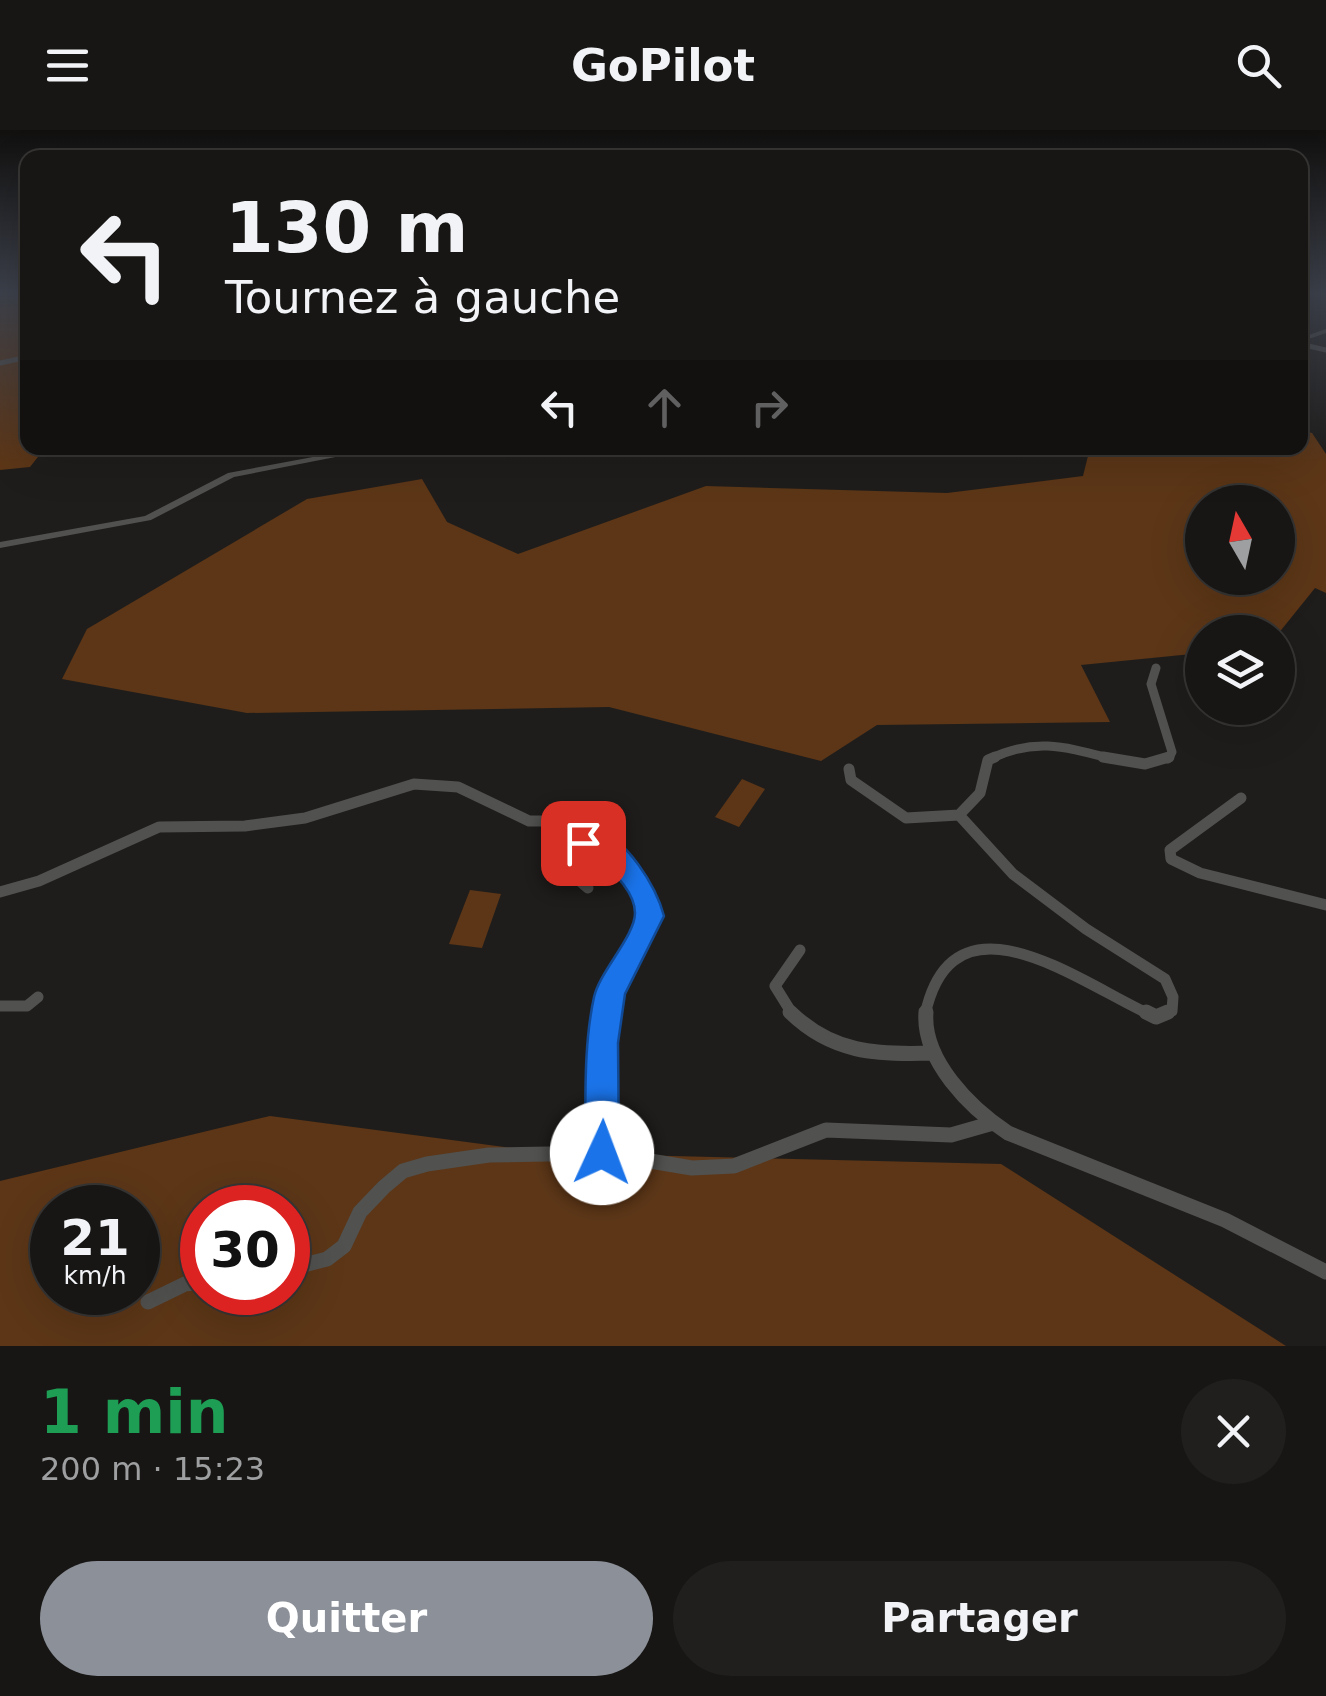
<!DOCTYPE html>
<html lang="fr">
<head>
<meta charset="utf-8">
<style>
	:root { --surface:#171614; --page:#201f1d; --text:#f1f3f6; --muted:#9e9fa0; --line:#363534; --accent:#8c9099 }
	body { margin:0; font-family:"DejaVu Sans",sans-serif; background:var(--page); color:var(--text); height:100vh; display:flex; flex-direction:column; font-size:38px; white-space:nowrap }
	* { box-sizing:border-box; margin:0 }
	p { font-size:32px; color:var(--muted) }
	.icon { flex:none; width:55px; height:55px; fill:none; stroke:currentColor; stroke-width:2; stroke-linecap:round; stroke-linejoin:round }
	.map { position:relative; height:1216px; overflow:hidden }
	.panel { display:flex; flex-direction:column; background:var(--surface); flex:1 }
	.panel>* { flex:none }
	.guide { position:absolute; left:20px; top:20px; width:1288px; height:305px; border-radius:20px; box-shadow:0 10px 40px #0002,0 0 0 2px var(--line); background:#171614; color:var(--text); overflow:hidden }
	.needle { width:65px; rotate:351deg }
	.buttons { position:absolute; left:1185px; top:355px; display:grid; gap:20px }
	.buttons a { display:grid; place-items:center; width:110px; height:110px; border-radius:50%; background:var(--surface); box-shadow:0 10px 40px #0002,0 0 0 2px var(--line); font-size:50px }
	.speed { position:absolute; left:30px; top:1055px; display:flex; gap:20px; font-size:50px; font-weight:700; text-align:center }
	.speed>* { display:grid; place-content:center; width:130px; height:130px; border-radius:50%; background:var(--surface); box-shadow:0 10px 40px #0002,0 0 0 2px var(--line); line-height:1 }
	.speed small { font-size:25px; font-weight:400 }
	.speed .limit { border:15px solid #d22; background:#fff; color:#111 }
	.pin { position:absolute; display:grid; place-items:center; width:85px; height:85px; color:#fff; margin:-42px; border-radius:20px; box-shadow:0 5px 15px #0006 }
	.me { position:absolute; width:110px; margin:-55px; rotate:2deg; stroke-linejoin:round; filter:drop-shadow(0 0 8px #0008) }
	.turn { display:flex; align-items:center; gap:35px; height:210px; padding:0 40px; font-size:45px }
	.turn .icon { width:130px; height:130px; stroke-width:2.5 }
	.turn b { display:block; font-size:70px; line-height:85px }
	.lanes { display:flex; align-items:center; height:95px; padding:0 40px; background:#0003; justify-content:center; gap:50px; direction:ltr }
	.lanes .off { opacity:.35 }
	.round { display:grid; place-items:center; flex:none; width:105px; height:105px; border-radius:52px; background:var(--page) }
	.summary { display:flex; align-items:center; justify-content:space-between; height:170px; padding:0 40px }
	h1 { font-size:60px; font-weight:700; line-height:75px; color:#1e9e55 }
	.button { display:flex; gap:20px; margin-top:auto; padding:20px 40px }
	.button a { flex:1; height:115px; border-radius:60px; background:var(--accent); color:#fff; font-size:40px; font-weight:700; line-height:115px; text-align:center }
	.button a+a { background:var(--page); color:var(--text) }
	header { display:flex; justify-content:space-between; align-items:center; height:130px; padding:0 40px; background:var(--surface); font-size:45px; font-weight:700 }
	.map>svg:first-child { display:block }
	.green { fill:#5c3617; fill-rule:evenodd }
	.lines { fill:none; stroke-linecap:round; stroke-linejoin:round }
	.minor-far3 { stroke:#51514f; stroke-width:5 }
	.minor-far2 { stroke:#51514f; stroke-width:9 }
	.minor-far1 { stroke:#51514f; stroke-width:11 }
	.minor { stroke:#51514f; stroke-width:15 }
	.tertiary { fill:#51514f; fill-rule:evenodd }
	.route { fill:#1a73e8; stroke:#114b97; stroke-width:2.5 }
</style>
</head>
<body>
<header><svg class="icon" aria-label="menu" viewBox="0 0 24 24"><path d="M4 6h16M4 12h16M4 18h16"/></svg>GoPilot<svg class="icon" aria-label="search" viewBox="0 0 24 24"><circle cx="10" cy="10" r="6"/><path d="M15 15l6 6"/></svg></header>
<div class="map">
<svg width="1326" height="1216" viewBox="0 0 1326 1216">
	<rect width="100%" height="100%" fill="#1f1d1b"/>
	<path class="green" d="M0 163H27L28 318H45L30 337 0 340Z
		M1300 300 1312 303 1326 324V463L1315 458 1278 504 1202 502V523L1081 535 1110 592 877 595 821 631 609 577 247 583 62 549 87 499 307 369 422 349 447 392 518 424 706 356 947 363 1083 346 1090 318H1300ZM1278 372V448H1202V372Z
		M742 649 765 659 739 697 715 687Z
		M470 760 501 764 482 818 449 814Z
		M270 986 549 1023 1001 1034 1286 1216H0V1051ZM52 1078H138V1162H52ZM202 1078H288V1162H202Z"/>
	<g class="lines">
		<path class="minor-far3" d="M1300 214 1326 220
			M0 233 28 227"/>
		<path class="minor-far2" d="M1156 538 1151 554 1172 622 1168 629
			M990 629C1035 607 1066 617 1112 629"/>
		<path class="minor-far1" d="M995 627 988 630 980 663 959 685 1013 744 1086 799 1165 849 1173 867 1172 881 1162 885
			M1103 627 1145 634 1169 627
			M849 639 851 650 906 688 959 685
			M1241 668 1170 720 1171 729 1200 743 1326 775
			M588 758 574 746V719L596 708 635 754 650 787 610 863 607 885
			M0 762 39 751 159 697 245 696 305 688 414 654 458 657 529 691H554L585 682
			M0 876H27L38 867
			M793 885 775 856 800 820
			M925 885C953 754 1080 853 1151 885"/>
		<path class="minor" d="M790 882C832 923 876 925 932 923
			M926 882C922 930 970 978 1008 1003L1225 1090 1326 1142
			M1146 882 1156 887 1168 882
			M602 1023V913L607 882
			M288 1139 327 1129 344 1116 360 1082 384 1057 403 1041 427 1034 489 1025 602 1023 692 1038 734 1036 826 1000 951 1005 993 993
			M148 1172 185 1154 202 1152"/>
		<path class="tertiary" d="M1326 199V203L1300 212V208Z
			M361 318H375L371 320 234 347 151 390 0 418V412L145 386 228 343Z"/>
	</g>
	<linearGradient id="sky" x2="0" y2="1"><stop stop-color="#11100f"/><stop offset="0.49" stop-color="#3c404a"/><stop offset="1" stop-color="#3c404a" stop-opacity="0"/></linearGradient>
	<rect width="1326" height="333" fill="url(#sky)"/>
	<path class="route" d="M596 699C627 709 656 756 664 786L625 864 618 913 619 1023 614 1035 602 1040 590 1035 585 1023C586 971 583 918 594 867 600 841 635 806 635 783 635 759 606 736 591 720H574L570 713 574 706Z"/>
</svg>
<div class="buttons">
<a><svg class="needle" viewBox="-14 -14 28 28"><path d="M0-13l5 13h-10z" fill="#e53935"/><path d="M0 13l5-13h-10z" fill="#9e9fa0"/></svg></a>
<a><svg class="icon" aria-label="layers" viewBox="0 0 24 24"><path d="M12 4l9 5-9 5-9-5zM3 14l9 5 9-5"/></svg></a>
</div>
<div class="speed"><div>21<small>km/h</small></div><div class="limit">30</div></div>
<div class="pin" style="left:583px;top:713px;background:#d93025"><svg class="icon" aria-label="arrive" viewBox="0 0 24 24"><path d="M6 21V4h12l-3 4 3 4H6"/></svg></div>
<svg class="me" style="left:602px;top:1023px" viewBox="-20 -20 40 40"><circle r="19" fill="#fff"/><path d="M0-13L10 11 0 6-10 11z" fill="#1a73e8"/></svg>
<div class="guide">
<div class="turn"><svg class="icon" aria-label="left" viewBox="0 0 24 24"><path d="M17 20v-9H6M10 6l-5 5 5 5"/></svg><div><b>130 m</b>Tournez à gauche</div></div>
<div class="lanes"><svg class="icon" aria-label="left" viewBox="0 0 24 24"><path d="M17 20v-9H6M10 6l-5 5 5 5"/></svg><svg class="icon off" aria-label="ahead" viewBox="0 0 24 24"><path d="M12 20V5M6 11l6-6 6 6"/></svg><svg class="icon off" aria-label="right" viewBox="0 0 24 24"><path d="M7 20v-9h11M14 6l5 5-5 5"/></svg></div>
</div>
</div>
<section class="panel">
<div class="summary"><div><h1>1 min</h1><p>200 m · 15:23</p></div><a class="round"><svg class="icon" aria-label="close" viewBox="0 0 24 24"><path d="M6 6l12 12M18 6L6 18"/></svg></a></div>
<div class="button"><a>Quitter</a><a>Partager</a></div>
</section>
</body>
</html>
